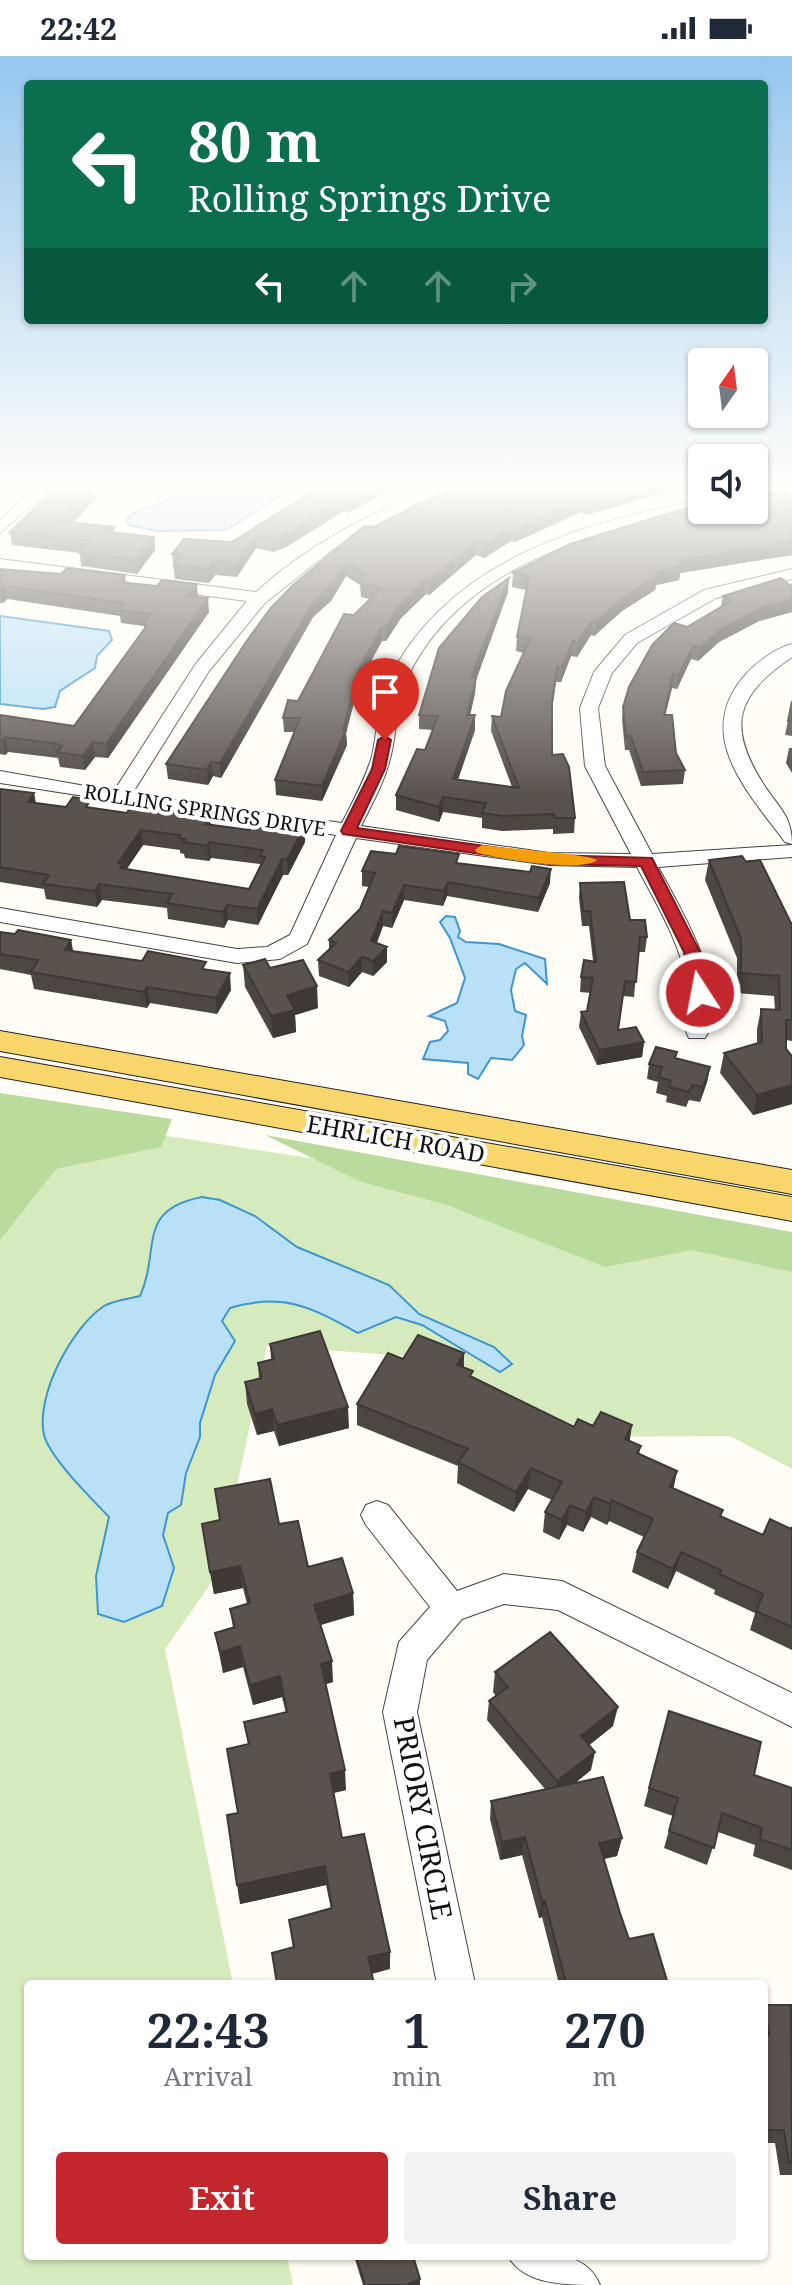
<!DOCTYPE html>
<html lang="en">
<head>
<meta charset="utf-8">
<style>
	:root { --surface:#fff; --page:#f2f2f3; --text:#1f2937; --muted:#747a83; --accent:#c4262e }
	body { margin:0; font-family:"Noto Serif",serif; background:var(--page); color:var(--text); height:100vh; display:flex; flex-direction:column; font-size:30px; white-space:nowrap }
	* { box-sizing:border-box; margin:0 }
	p { font-size:26px; color:var(--muted) }
	.icon { flex:none; width:44px; height:44px; fill:none; stroke:currentColor; stroke-width:2; stroke-linecap:round; stroke-linejoin:round }
	.map { position:relative; flex:1; overflow:hidden }
	.panel { position:absolute; left:24px; top:1924px; width:744px; height:280px; display:flex; flex-direction:column; background:var(--surface); border-radius:8px; box-shadow:0 2px 6px #0004 }
	.panel>* { flex:none }
	.banner { position:absolute; left:24px; top:24px; width:744px; height:244px; border-radius:8px; box-shadow:0 2px 6px #0004; background:#0b6e4f; color:#fff; overflow:hidden }
	.needle { width:52px; rotate:14deg }
	.buttons { position:absolute; left:688px; top:292px; display:grid; gap:16px }
	.buttons a { display:grid; place-items:center; width:80px; height:80px; border-radius:8px; background:var(--surface); box-shadow:0 2px 6px #0004; font-size:40px }
	.pin { position:absolute; display:grid; place-items:center; width:68px; height:68px; color:#fff; margin:-82px -34px; border-radius:50% 50% 50% 0; rotate:-45deg; box-shadow:0 0 8px #0007 }
	.pin .icon { rotate:45deg }
	.me { position:absolute; width:88px; margin:-44px; rotate:349deg; stroke-linejoin:round; filter:drop-shadow(0 0 6px #0008) }
	.turn { display:flex; align-items:center; gap:28px; height:168px; padding:0 32px; font-size:36px }
	.turn .icon { width:104px; height:104px; stroke-width:2.5 }
	.turn b { display:block; font-size:56px; line-height:68px }
	.lanes { display:flex; align-items:center; height:76px; padding:0 32px; background:#0003; justify-content:center; gap:40px; direction:ltr }
	.lanes .off { opacity:.35 }
	.eta { display:flex; justify-content:space-evenly; align-items:center; height:136px; text-align:center }
	.eta b { font-size:48px; font-weight:700; line-height:56px }
	.cta { display:flex; gap:16px; margin-top:auto; padding:16px 32px }
	.cta a { flex:1; height:92px; border-radius:8px; background:var(--accent); color:#fff; font-size:32px; font-weight:700; line-height:92px; text-align:center }
	.cta a+a { background:var(--page); color:var(--text) }
	.status { display:flex; justify-content:space-between; align-items:center; height:56px; padding:0 40px; background:var(--surface); direction:ltr }
	.status svg { height:22px; fill:currentColor }
	.map>svg:first-child { display:block }
	.green { fill:#d5ebbd }
	.forest { fill:#b9dc9c }
	.water { fill:#b9e0f7; stroke:#3f96cf; stroke-width:2 }
	.lines { fill:none; stroke-linecap:round; stroke-linejoin:round }
	.minor-casing { stroke:#444; stroke-width:2 }
	.major-casing { stroke:#222; stroke-width:2 }
	.minor { fill:#fff; fill-rule:evenodd }
	.major { fill:#f9d66b; fill-rule:evenodd }
	.wall { fill:#4d4742; fill-rule:evenodd }
	.shaded-wall { fill:#3f3936 }
	.building { fill:#5a524d; stroke:#3f3936; stroke-width:2; fill-rule:evenodd }
	.route { fill:#c4262e; stroke:#7f191e; stroke-width:2 }
	.slow { fill:#f59e0b }
	.labels { text-anchor:middle; dominant-baseline:central; stroke-width:8; stroke-linejoin:round; paint-order:stroke }
	.far-street-label { font-size:20px; fill:#111; stroke:#fff }
	.street-label { font-size:24px; fill:#111; stroke:#fff }
	.near-street-label { font-size:28px; fill:#111; stroke:#fff }
</style>
</head>
<body>
<div class="status"><b>22:42</b><svg viewBox="0 0 49 12"><path d="M0 12V9h3v3zM5 12V6h3v6zM10 12V3h3v9zM15 12V0h3v12zM26 1h20v11H26zM47 4h2v5h-2z"/></svg></div>
<div class="map">
<svg width="792" height="2229" viewBox="0 0 792 2229">
	<rect width="100%" height="100%" fill="#fffdf5"/>
	<path class="green" d="M209 428 164 442 94 429V428Z
		M0 1054 309 1102 792 1190V1413L730 1380 566 1381 423 1301 267 1290 218 1517 165 1593 233 1928H28V2200H287L293 2229H0Z"/>
	<path class="forest" d="M0 1037 172 1063 161 1091 56 1113 0 1184Z
		M265 1079 792 1176V1216L692 1194 605 1211 444 1148 361 1126Z"/>
	<path class="water" d="M221 428H311L279 441 226 474 157 475 129 469 126 464 136 455Z
		M0 560 109 575 112 584 97 600 95 612 60 635 55 651 43 653 0 648Z
		M446 860 455 861 460 875 458 881 466 886 499 888 545 903 547 928 525 907 516 913 511 934 515 955 526 959 522 980 524 989 512 1004 491 1002 478 1023 468 1018V1007L423 1003 430 986 440 984 448 975 445 965 429 960 457 947 465 922 450 882 440 866Z
		M202 1141 220 1144 255 1160 297 1191 389 1229 419 1258 494 1291 512 1308 500 1316 422 1269 396 1261 358 1277C311 1251 283 1236 230 1252L222 1265 235 1285 215 1319 200 1367V1381L186 1417 181 1449 168 1457 163 1479 174 1512 162 1550 124 1566 98 1558 96 1520 109 1461C92 1443 50 1402 44 1379 35 1340 72 1271 104 1250 114 1244 129 1243 140 1240 161 1194 135 1154 202 1141Z"/>
	<g class="lines">
		<g class="minor-casing">
			<path id="minor" d="M39 428H56L0 477V464Z
				M445 428H467L385 465 333 493 265 547 209 615 132 738 342 767C353 745 365 724 372 700 378 675 377 646 389 623 448 505 582 466 702 444V454C593 473 455 513 406 625 396 649 397 677 390 703 384 727 372 748 361 770L549 797 631 798 585 710 580 652 594 616 625 579 704 534 792 513V523L716 542 637 587 612 617 598 652 605 710 652 798 792 789V801L658 811C679 850 733 937 705 982H689C680 968 690 948 688 932 681 888 658 851 637 811L549 809 356 782 307 888 280 903 237 907 0 866V852L237 893 267 891 290 879 336 779 0 727V715L114 735 195 609 247 545 0 513V503L256 536C311 486 376 454 445 428Z
				M792 588V601C736 639 726 670 764 729 779 752 792 760 792 788L785 786C747 735 692 678 746 618 757 606 776 592 792 588Z
				M377 1445 388 1449 457 1535 504 1518 562 1525 792 1637V1671L558 1554 504 1548 462 1563 427 1604 417 1656 475 1928H437L383 1656 399 1586 430 1551 366 1469 361 1459 366 1449Z
				M508 2200C543 2200 584 2191 600 2229 565 2229 524 2229 508 2200Z"/>
		</g>
		<g class="major-casing">
			<path id="major" d="M0 975 792 1114V1138L0 995Z
				M0 1001 792 1141V1165L0 1021Z"/>
		</g>
		<use href="#minor" class="minor"/>
		<use href="#major" class="major"/>
	</g>
	<path class="wall" d="M402 428 348 457 344 455 286 491 273 496 256 492 237 521 215 519 209 527 175 523 172 498 232 486 330 431Z
		M692 428 586 459 581 456 515 486 511 485 484 502 476 499 429 539 426 538 401 562 386 585H382L359 627 346 677 347 689 322 745 276 739 275 724 294 676H284L283 662 298 645 354 559 370 543 361 541 360 529 346 520 331 545 313 561 221 722 213 720 208 729 168 723 166 708 374 471Z
		M754 428H768V433L755 434 756 437 792 439V499L680 517 679 524 656 529 655 534 622 555 594 580 591 579 577 601 571 600 561 626H556L552 654V699L575 762 574 777 553 778V773L502 775 482 772V762L443 756 439 766 396 754V739L425 694 433 674 419 673V659L508 536 476 624 475 637 470 659 475 674 458 723 512 731 491 675 492 660 501 661 524 597 516 595 517 581 526 534 512 531 513 517 754 454Z
		M96 442 73 467 114 471V477L154 481 155 494 137 518 81 510 80 497 12 489 10 476Z
		M0 513 61 518 125 519 126 527 198 541 209 556 108 702 95 701 85 714 60 711 58 702 8 696 5 699 0 698V659L74 670 144 573V570L121 567 120 560 7 543 3 547H0Z
		M792 525V556L759 565 719 586 698 605 691 603 677 633 672 632 665 659 676 697 685 714 683 728 641 730 629 694H625L622 664 623 651 687 571 721 550 723 540 791 530Z
		M792 645V680L785 679Z
		M789 692H792V717L786 707Z
		M0 733 36 747 66 751 92 752 127 757 156 756 210 760 211 769 249 774 304 771 305 786 288 819H283L258 869 228 864 224 872 168 863 167 852 102 844 97 851 46 843 44 833 0 826ZM143 789 180 794V797L184 798 185 802 209 805 211 802 260 808V810L249 833 127 813Z
		M709 804 792 869V985L786 984V993L792 1000V1048L753 1059 720 1017 724 997 757 988V973L761 953 775 954 774 940 737 937V902L705 824Z
		M458 807 550 827 538 856 447 840 443 850 404 844 392 872 383 870 377 887 387 906 373 920 362 916 349 931 319 920 318 904 329 893V884L360 853 369 831 362 830V815Z
		M580 827 630 864 647 881 645 896H638L634 941 623 940 618 974 644 986 642 1001 597 1009 579 971 581 956 587 955 591 937 580 936 581 921 593 905 589 870H582L579 842Z
		M0 876 71 884 73 895 207 914 231 934 217 958 150 947 147 952 34 933 31 919 0 913Z
		M243 909 270 912 318 952 295 959 296 976 273 982 245 931Z
		M676 1002 710 1011 707 1026 700 1046 689 1044 686 1051 666 1046 667 1040 656 1037 658 1026 647 1023 649 1008Z
		M270 1288 349 1372 279 1390 274 1375 257 1379 247 1348 245 1326 259 1323 258 1307 271 1303Z
		M464 1297V1311L472 1321 574 1371 629 1385 641 1390 639 1398 677 1415 673 1432 723 1454 721 1460 763 1479 791 1473 792 1471V1594L750 1574 755 1557 714 1538 715 1534 676 1515 668 1533 632 1516 637 1496 644 1481 609 1465 607 1469 591 1461 583 1476 567 1469 559 1484 543 1476 545 1456 552 1444 528 1433 514 1456 457 1427 458 1410 357 1369V1348Z
		M215 1433 279 1468 308 1511 353 1537 354 1559 321 1569 333 1626 326 1628 346 1734 334 1737 342 1782 390 1913 293 1892 289 1864 331 1853 326 1829 240 1848 238 1757 248 1688 244 1666 286 1657 282 1641 253 1649 243 1611 223 1617 215 1577 233 1572 230 1553 247 1548 243 1532 214 1538 202 1468 220 1464Z
		M495 1616 613 1670 589 1689 591 1714 575 1727 622 1782 617 1800 603 1803 620 1857 629 1883 668 1928H559L542 1861 539 1862 522 1799 500 1804 490 1763 491 1745 545 1733 487 1664 489 1645 496 1640 493 1636Z
		M669 1655 754 1719 792 1732V1814L753 1800 755 1789 718 1776 707 1809 664 1792 673 1760 644 1750Z
		M764 1949 792 1954V2119H780L775 2087H764Z
		M354 2200H419L414 2202 420 2229H363Z"/>
	<path class="shaded-wall" d="M0 428H13L0 438Z
		M377 428H402L348 457V443Z
		M650 428H692L586 459 588 446Z
		M755 428H768V433L754 434Z
		M94 430 96 442 62 478 60 465Z
		M343 442 344 455 286 491 273 496 272 483Z
		M582 443 581 456 515 486 516 473Z
		M512 472 511 485 484 502V488Z
		M256 478V492L237 521 236 508Z
		M154 481 155 494 137 518 136 504Z
		M477 485 476 499 429 539V525Z
		M792 485V499L680 517 679 524 656 529 655 534 622 555 594 580 596 566 624 541 656 516 680 504Z
		M214 505 215 519 209 527 208 513Z
		M346 507V520L331 545 313 561 221 722 220 707 313 547Z
		M509 522 508 536 476 624 475 637 467 673 471 622Z
		M426 524V538L401 562 386 585V571L401 548Z
		M197 528 198 542 188 540Z
		M4 530 7 543 3 547 1 534Z
		M208 542 209 556 108 702 106 688Z
		M792 543V556L759 565 719 586 698 605 700 592 721 573 761 552Z
		M592 565 591 579 577 601 578 586Z
		M382 571V585L359 627 346 677 347 689 322 745V730L343 674 359 613Z
		M573 585 571 600 561 626 562 612Z
		M693 590 691 603 677 633 679 619Z
		M673 618 672 632 662 673 664 659Z
		M475 659V674L453 738V723Z
		M5 681 8 696 5 699 3 685Z
		M93 686 95 701 85 714 83 700Z
		M211 706 213 720 208 729 207 714Z
		M34 737 37 752 28 746Z
		M443 741V756L439 766V751Z
		M304 771 305 786 288 819 287 804Z
		M141 774 143 789 124 816 118 807Z
		M209 786 211 802 209 805 207 790Z
		M282 803 283 819 258 869 257 853Z
		M551 813 550 827 538 856 539 842Z
		M448 826 447 840 443 850 444 835Z
		M99 828 102 844 97 851 95 835Z
		M404 829V844L392 872V857Z
		M227 849 228 864 224 872 223 856Z
		M383 855V870L371 900V885Z
		M71 884 74 901 65 894Z
		M387 891V906L373 920V905Z
		M362 901V916L349 931 348 916Z
		M230 917 231 934 217 958 216 942Z
		M317 930 318 952 295 959 296 976 273 982 271 960 287 939Z
		M147 931 150 947 147 952 144 936Z
		M644 986 642 1001 597 1009 599 994Z
		M710 1011 707 1026 700 1046 703 1031Z
		M792 1029V1048L753 1059 757 1039Z
		M464 1297 463 1318 457 1309Z
		M348 1351 349 1372 279 1390 277 1369Z
		M272 1353 274 1375 257 1379 255 1358Z
		M632 1369 629 1390 625 1383Z
		M531 1412 528 1433 514 1456 516 1436Z
		M677 1415 673 1435 670 1431Z
		M594 1441 591 1461 583 1476 586 1456Z
		M612 1444 609 1465 607 1469 610 1448Z
		M570 1449 567 1469 559 1484 562 1464Z
		M681 1496 676 1515 668 1533 673 1513Z
		M240 1510 243 1532 214 1538 210 1516Z
		M353 1537 354 1559 316 1570 314 1549Z
		M240 1590 243 1611 223 1617 220 1596Z
		M332 1605 333 1626 323 1629 321 1608Z
		M280 1620 282 1641 253 1649 250 1629Z
		M618 1651 613 1670 577 1699 581 1680Z
		M595 1696 591 1714 554 1744 557 1725Z
		M345 1714 346 1734 332 1737 330 1718Z
		M525 1781 522 1799 500 1804 502 1786Z
		M622 1782 617 1800 595 1805 599 1787Z
		M325 1810 326 1829 240 1848 237 1829Z
		M542 1845H545L542 1861 539 1862Z
		M390 1896V1913L368 1919V1901Z
		M420 2223V2229H407Z"/>
	<path class="building" d="M66 428 94 430 60 465 114 471 109 476 154 481 136 504 80 497 90 485 10 476 53 434 59 435Z
		M335 428H377L348 443 343 442 286 478 272 483 256 478 236 508 214 505 208 513 174 509 182 499 172 498 184 483 232 486 323 429 330 431Z
		M463 428H650L588 446 582 443 516 473 512 472 484 488 477 485 429 525 426 524 401 548 386 571H382L359 613 343 674H346L322 730 275 724 300 662H283L288 644 298 645 344 558 354 559 381 532 360 527 365 518 346 507 330 531 313 547 220 707 211 706 207 714 166 708 246 586 270 553 293 529 364 470 374 471 423 445Z
		M754 433 756 437 784 434 792 439V485L680 504 681 510 656 516 657 520 624 541 596 566 592 565 578 586 573 585 562 612 557 611 552 647V699L563 698 569 711 575 762H555L554 758 503 760 482 757 486 747 443 741 439 751 396 739 417 693 425 694 438 660 419 659 439 592 482 541 509 522 471 622H476L467 659H475L453 723 519 732 492 660 501 661 506 635 530 583 517 581 529 521 513 517 570 488 702 447V454H754Z
		M67 512 125 519 119 526 157 530 162 524 197 528 188 540 208 542 106 688 93 686 83 700 57 696 62 690 57 688 5 681 3 685 0 684V659L74 670 148 568 143 567 151 558 119 554 124 547 4 530 0 534V513L61 518Z
		M781 522 792 531V543L761 552 721 573 700 592 693 590 679 619 673 618 664 659H672L676 697 685 714 643 716 631 680H626L623 651 629 631 652 589 674 567 687 571 731 545 723 540Z
		M792 645V665H788Z
		M0 733 34 737 28 746 66 751 73 741 91 744 86 751 127 757 129 753 156 756 159 753 210 760 205 768 249 774 252 770 274 773 278 767 304 771 287 804 282 803 257 853 227 849 223 856 167 847 172 838 99 828 95 835 43 828 49 819 0 811ZM141 774 180 779 179 782 185 783 183 786 207 790 209 786 263 794 260 800 265 801 249 833 120 812 123 808 118 807Z
		M399 790 459 798 456 807 530 816 532 810 551 813 539 842 448 826 444 835 404 829 392 857 383 855 371 885 387 891 373 905 362 901 348 916 318 904 336 887 329 884 360 853 375 817 362 815 371 795 396 798Z
		M742 800 746 806 760 804 792 869V964H786V993L792 1000V1029L757 1039 724 997 762 986 761 953 780 954 779 920 741 917V883L709 804Z
		M624 826 630 864H645L647 881H640L636 926 625 925 618 974 636 971 644 986 599 994 581 956 587 955 593 922 581 921 584 904 596 906 590 855H583L580 827Z
		M18 874 71 884 65 894 142 905 148 895 206 906 202 913 230 917 216 942 147 931 144 936 31 916 38 904 0 898V876L15 878Z
		M265 903 270 912 303 904 317 930 287 939 295 954 271 960 243 909Z
		M656 991 677 996 675 1002 710 1011 703 1031 692 1029 689 1036 669 1031 671 1025 659 1021 662 1011 649 1008Z
		M320 1275 348 1351 277 1369 272 1353 255 1358 245 1326 262 1322 258 1307 274 1303 270 1288Z
		M418 1279 464 1297 457 1309 473 1315 470 1320 574 1371 578 1363 593 1370 601 1356 632 1369 625 1383 641 1390 637 1397 677 1415 670 1431 723 1454 720 1460 763 1479 770 1463 791 1473 792 1471V1571L756 1555 763 1538 719 1518 721 1514 681 1496 673 1513 637 1496 653 1463 612 1444 610 1448 594 1441 586 1456 570 1449 562 1464 545 1456 562 1426 531 1412 516 1436 458 1406 468 1393 357 1348 388 1297 403 1303Z
		M270 1423 279 1468 298 1465 308 1511 342 1502 353 1537 314 1549 332 1605 321 1608 345 1714 330 1718 342 1782 364 1778 390 1896 368 1901 374 1928H277L272 1897 294 1891 289 1864 332 1852 325 1810 237 1829 227 1759 238 1757 227 1693 249 1688 244 1666 287 1656 280 1620 250 1629 240 1590 220 1596 215 1577 235 1571 230 1553 250 1547 240 1510 210 1516 202 1468 220 1464 215 1433Z
		M550 1576 618 1651 581 1680 595 1696 557 1725 489 1645 508 1631 495 1616Z
		M669 1655 761 1686 754 1719 792 1732V1794L760 1783 762 1772 722 1757 714 1792 669 1775 678 1742 649 1732Z
		M603 1721 622 1782 599 1787 620 1857 629 1883 653 1878 668 1928H561L566 1927 545 1845H542L525 1781 502 1786 491 1745Z
		M764 1949H791L792 2107H789L784 2074H764V1979H769Z
		M356 2200H413L420 2223 407 2229H365Z"/>
	<linearGradient id="sky" x2="0" y2="1"><stop stop-color="#95c6ee"/><stop offset="0.58" stop-color="#fffefa"/><stop offset="1" stop-color="#fffefa" stop-opacity="0"/></linearGradient>
	<rect width="792" height="740" fill="url(#sky)"/>
	<path class="route" d="M385 680 391 684 385 713 357 772 549 799 652 802 700 896 708 937 706 940 700 942 692 937 684 896 641 810 549 808 343 778 341 775 372 713 378 684Z"/>
	<path class="slow" d="M482 789C500 792 590 798 597 804 581 817 499 802 477 797L475 794Z"/>
	<g class="labels">
		<g class="far-street-label">
			<text transform="translate(205 754) rotate(9)">ROLLING SPRINGS DRIVE</text>
		</g>
		<g class="street-label">
			<text transform="translate(396 1082) rotate(10)">EHRLICH ROAD</text>
		</g>
		<g class="near-street-label">
			<text transform="translate(424 1762) rotate(79)">PRIORY CIRCLE</text>
		</g>
	</g>
</svg>
<div class="buttons">
<a><svg class="needle" viewBox="-14 -14 28 28"><path d="M0-13l5 13h-10z" fill="#e53935"/><path d="M0 13l5-13h-10z" fill="#747a83"/></svg></a>
<a><svg class="icon" aria-label="sound" viewBox="0 0 24 24"><path d="M4 9h4l5-4v14l-5-4H4zM17 9q2 3 0 6"/></svg></a>
</div>
<div class="pin" style="left:385px;top:684px;background:#d93025"><svg class="icon" aria-label="arrive" viewBox="0 0 24 24"><path d="M6 21V4h12l-3 4 3 4H6"/></svg></div>
<svg class="me" style="left:700px;top:937px" viewBox="-20 -20 40 40"><circle r="17" fill="#c4262e" stroke="#fff" stroke-width="3"/><path d="M0-11L8 9 0 5-8 9z" fill="#fff"/></svg>
<div class="banner">
<div class="turn"><svg class="icon" aria-label="left" viewBox="0 0 24 24"><path d="M17 20v-9H6M10 6l-5 5 5 5"/></svg><div><b>80 m</b>Rolling Springs Drive</div></div>
<div class="lanes"><svg class="icon" aria-label="left" viewBox="0 0 24 24"><path d="M17 20v-9H6M10 6l-5 5 5 5"/></svg><svg class="icon off" aria-label="ahead" viewBox="0 0 24 24"><path d="M12 20V5M6 11l6-6 6 6"/></svg><svg class="icon off" aria-label="ahead" viewBox="0 0 24 24"><path d="M12 20V5M6 11l6-6 6 6"/></svg><svg class="icon off" aria-label="right" viewBox="0 0 24 24"><path d="M7 20v-9h11M14 6l5 5-5 5"/></svg></div>
</div>
<section class="panel">
<div class="eta">
<div><b>22:43</b><p>Arrival</p></div>
<div><b>1</b><p>min</p></div>
<div><b>270</b><p>m</p></div>
</div>
<div class="cta"><a>Exit</a><a>Share</a></div>
</section>
</div>
</body>
</html>
